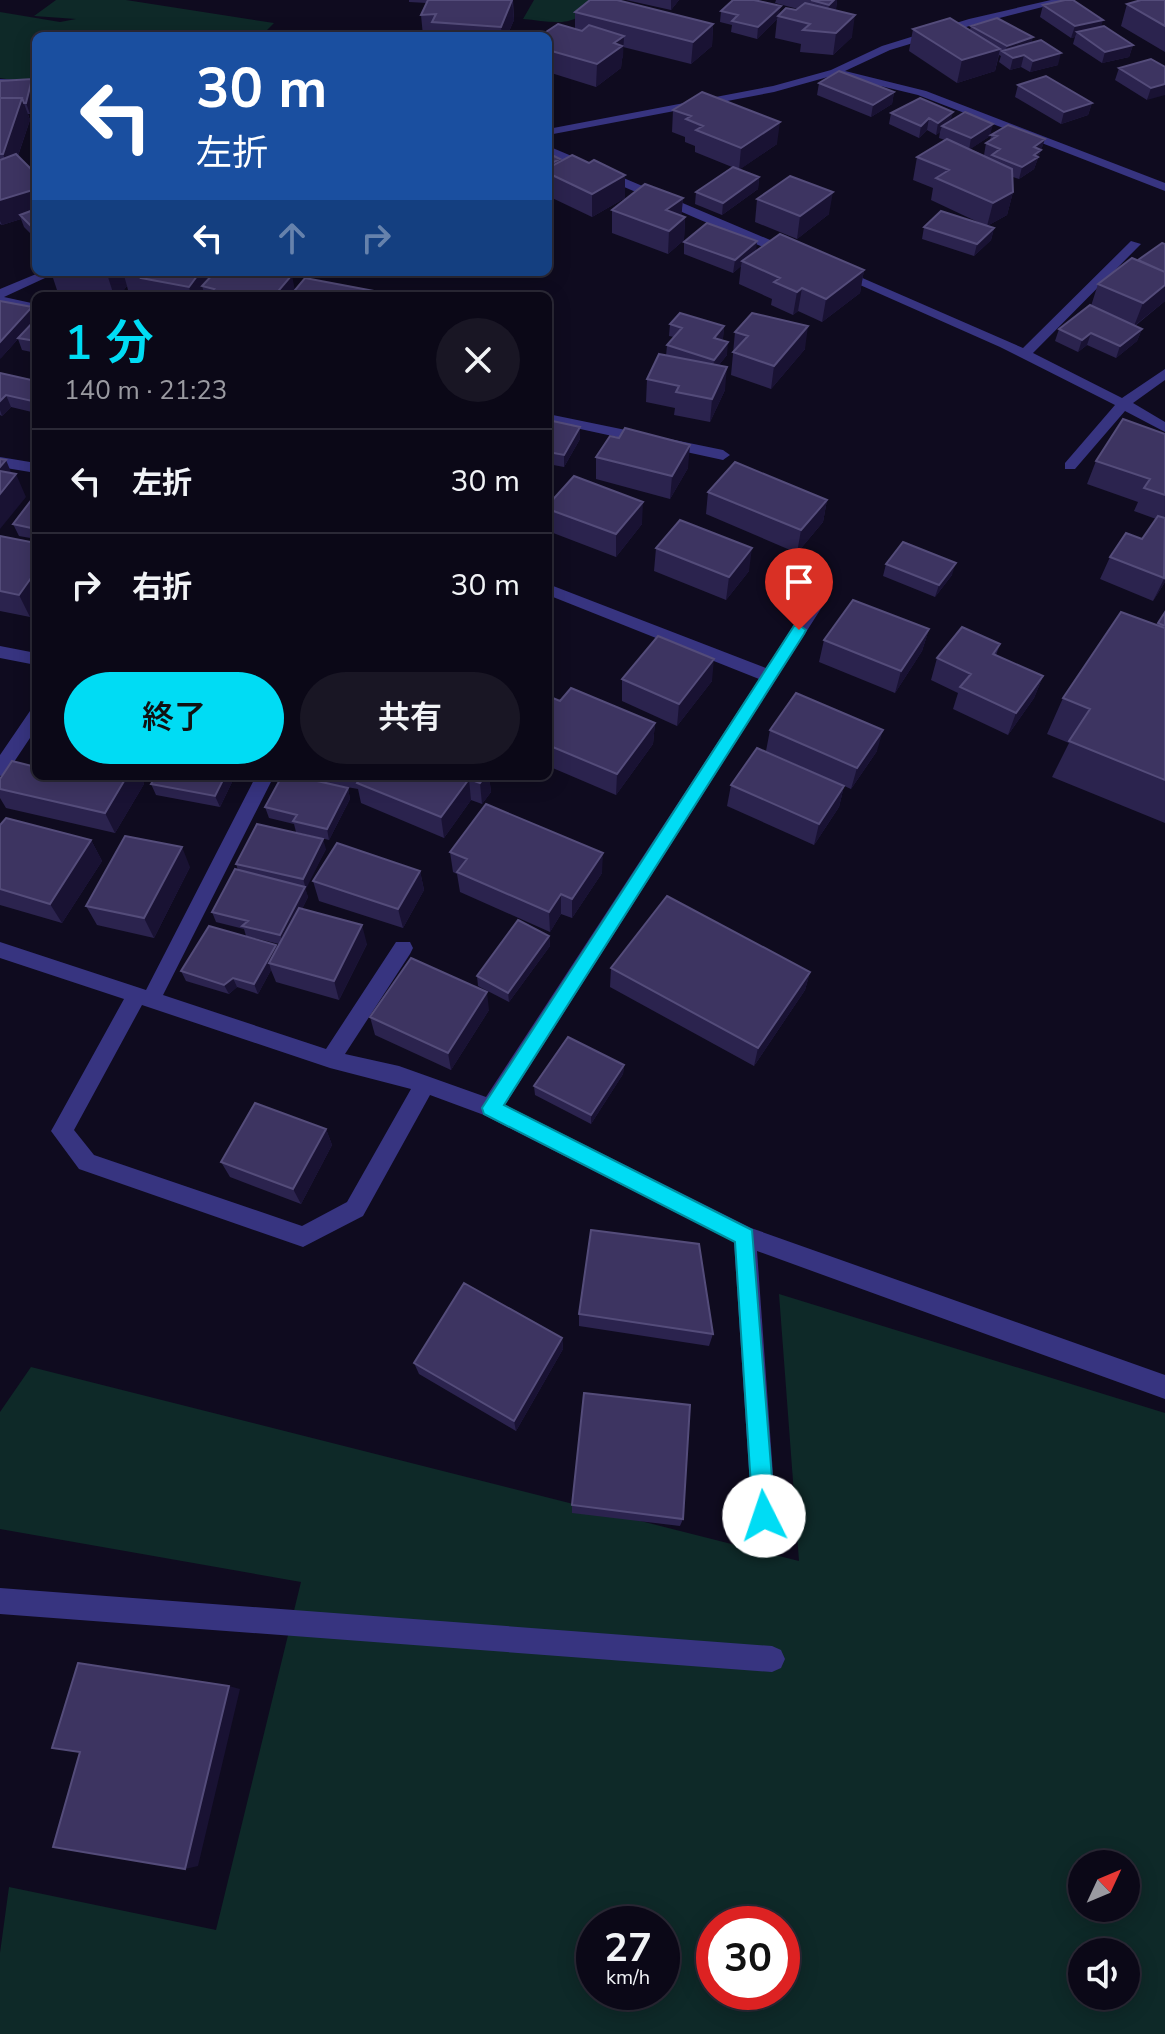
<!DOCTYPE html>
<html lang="ja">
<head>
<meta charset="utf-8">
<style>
	:root { --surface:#0b0817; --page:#191624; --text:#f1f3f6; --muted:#9a9aa1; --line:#2b2936; --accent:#00dcf4 }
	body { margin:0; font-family:"Nunito Sans","Noto Sans JP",sans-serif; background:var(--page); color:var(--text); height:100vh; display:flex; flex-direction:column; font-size:30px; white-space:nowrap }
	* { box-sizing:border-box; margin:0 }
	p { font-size:26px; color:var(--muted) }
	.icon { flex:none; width:44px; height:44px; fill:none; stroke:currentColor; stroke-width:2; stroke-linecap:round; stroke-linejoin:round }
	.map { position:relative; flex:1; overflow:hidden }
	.panel { position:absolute; left:32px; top:292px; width:520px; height:488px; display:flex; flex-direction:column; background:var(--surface); border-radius:12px; box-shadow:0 4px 20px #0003,0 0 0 2px var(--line) }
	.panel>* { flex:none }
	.banner { position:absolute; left:32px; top:32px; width:520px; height:244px; border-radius:12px; box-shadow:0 4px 20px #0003,0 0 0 2px var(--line); background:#1a4fa0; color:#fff; overflow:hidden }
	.needle { width:52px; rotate:46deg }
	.fabs { position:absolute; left:1068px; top:1850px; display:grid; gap:16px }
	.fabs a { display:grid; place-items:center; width:72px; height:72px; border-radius:50%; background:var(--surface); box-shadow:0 4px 20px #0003,0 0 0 2px var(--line); font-size:40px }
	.speed { position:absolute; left:576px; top:1906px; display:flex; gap:16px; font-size:40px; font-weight:700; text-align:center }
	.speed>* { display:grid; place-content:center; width:104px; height:104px; border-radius:50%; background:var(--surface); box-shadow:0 4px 20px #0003,0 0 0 2px var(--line); line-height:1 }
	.speed small { font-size:20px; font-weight:400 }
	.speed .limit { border:12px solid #d22; background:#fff; color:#111 }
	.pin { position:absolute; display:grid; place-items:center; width:68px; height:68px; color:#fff; margin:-82px -34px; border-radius:50% 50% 50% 0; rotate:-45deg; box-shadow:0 0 8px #0007 }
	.pin .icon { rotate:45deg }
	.me { position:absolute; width:88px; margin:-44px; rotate:356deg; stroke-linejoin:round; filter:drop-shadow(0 0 6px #0008) }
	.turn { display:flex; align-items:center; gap:28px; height:168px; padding:0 32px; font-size:36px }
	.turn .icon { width:104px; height:104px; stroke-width:2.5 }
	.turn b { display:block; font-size:56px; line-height:68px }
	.lanes { display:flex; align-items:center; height:76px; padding:0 32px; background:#0003; justify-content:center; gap:40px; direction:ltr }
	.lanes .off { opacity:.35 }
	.round { display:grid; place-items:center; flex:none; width:84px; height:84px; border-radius:42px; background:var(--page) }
	.summary { display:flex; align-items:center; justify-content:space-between; height:136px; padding:0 32px }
	h1 { font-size:48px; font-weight:600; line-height:60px; color:var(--accent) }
	.action { display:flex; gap:16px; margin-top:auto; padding:16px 32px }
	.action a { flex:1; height:92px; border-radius:48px; background:var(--accent); color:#111; font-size:32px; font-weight:600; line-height:92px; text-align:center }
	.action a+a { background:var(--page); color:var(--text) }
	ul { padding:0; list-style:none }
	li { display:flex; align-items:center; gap:24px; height:104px; padding:0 32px; border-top:2px solid var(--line) }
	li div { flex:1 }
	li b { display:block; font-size:30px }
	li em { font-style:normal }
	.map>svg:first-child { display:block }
	.green { fill:#0e2928; fill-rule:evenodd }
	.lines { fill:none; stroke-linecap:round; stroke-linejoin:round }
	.minor { fill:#373480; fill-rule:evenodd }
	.wall { fill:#2b234e }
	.shaded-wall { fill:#191233 }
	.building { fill:#3d3461; stroke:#544c7a; stroke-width:2 }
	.route { fill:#00dcf4; stroke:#008f9f; stroke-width:2 }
</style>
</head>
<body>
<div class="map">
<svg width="1165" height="2034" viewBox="0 0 1165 2034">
	<rect width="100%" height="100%" fill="#0f0b1f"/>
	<path class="green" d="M56 0H126L274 23 261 36H36V84L0 78V12L60 22 76 19 34 16Z
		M534 0H591C579 31 550 21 523 19Z
		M779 1294 1165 1413V2034H0V1953L9 1887 216 1930 301 1582 0 1529V1412L31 1367 799 1561ZM1082 1864H1126V1908H1082ZM594 1924H662V1992H594ZM714 1924H782V1992H714ZM1082 1952H1126V1996H1082Z"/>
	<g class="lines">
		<path class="minor" d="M1051 0H1070L976 24 890 50 845 71 926 91 1165 183V191L918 95 835 75 774 92 548 135V129L773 86 831 70 882 46 969 19Z
			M0 79 36 81V87L0 85Z
			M548 146 796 251 797 254 786 257 548 154Z
			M1131 241 1141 244 1033 353 1122 398 1165 369V380L1133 403 1165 422V432L1125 411 1075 469H1065V463L1115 405 1000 347 833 273 844 270 1023 348Z
			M41 272H58L4 297 36 304V312L0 304V289Z
			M548 414 723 450 730 455 723 460 548 422Z
			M0 457 36 463V473L0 467Z
			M548 584 766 668 808 603 814 601 822 607 505 1105 751 1228 1165 1375V1399L757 1251 776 1516 773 1525 764 1528 755 1525 752 1516 734 1242 484 1115 430 1095 363 1216 303 1247 79 1169 51 1131 55 1124 124 999 0 958V942L146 990 256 776H274L163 995 326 1049 396 942H410L413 948 410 954 345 1054 399 1066 486 1097 759 679 548 595ZM142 1005 330 1068 411 1089 347 1202 302 1226 94 1155 74 1130Z
			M0 646 36 653V665L0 658Z
			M36 709V729L6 774 0 776V755L30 711Z
			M0 1588 772 1646 781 1650 785 1659 781 1668 772 1672 0 1614Z"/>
	</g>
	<path class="wall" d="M409 0H513L514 20 507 36H423L421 15 427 3 409 2Z
		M626 0H679L671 10Z
		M776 0H837L836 9 834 10 852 37 833 55 800 52 801 44 775 38 777 19 757 39 731 32 732 25 720 22 721 11 780 14 796 10 798 9 775 3Z
		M1165 0V52L1121 26 1127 4Z
		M1043 5 1101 26 1133 45 1129 57 1102 63 1073 44 1075 37 1071 38 1040 17Z
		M575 12 713 24 712 46 691 64 623 47 621 68 596 87 548 72V36L575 29Z
		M971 26 1031 43 1058 65 1030 72 1021 67 1010 70 999 62 1001 56 999 55 995 71 957 83 909 51 913 29 970 30Z
		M1165 67 1147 100 1115 80 1119 68Z
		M0 81 36 91 30 114H28L30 120 18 156 36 174V239L24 227 21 219 2 225 0 224Z
		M819 83 894 92 892 104 871 117 817 95Z
		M1018 85 1092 103 1088 115 1061 124 1015 97Z
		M673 110 777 144 740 169 759 177 758 189 722 215 695 204 696 192 732 167 695 152V146L685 142V137L672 132Z
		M891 113 951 121 990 136 970 149 984 155 986 143 990 141 991 135 1045 139 1034 169 1019 179 1013 177V192L1007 215 987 226 994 228 991 240 974 256 922 239 924 227 982 224 931 200 933 188 913 180 917 157 945 140 939 138 940 132 936 135 927 130 919 138 889 124Z
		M548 153 560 161 589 163 625 198 592 217 548 196Z
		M683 198 681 216 685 217 684 240 668 254 612 233V210Z
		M757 199 829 214 797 239 755 222Z
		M684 242 756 251 864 270 860 293 822 322 798 311 793 315 771 305 772 299 739 284 741 266 733 273 684 254Z
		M1165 244V301L1135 326 1142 329 1137 341 1116 358 1087 345 1078 352 1055 341 1059 329 1091 306 1098 284Z
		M51 272H278L295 290 374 291 375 296H140L129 294 127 286 119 296H90L57 290Z
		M32 307 36 317V353L22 350 18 339 0 359Z
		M670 324 724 326 723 338 721 340 727 355 718 366 725 390 710 422 674 415 675 408 646 402 647 379 666 356 667 345 674 337 669 336Z
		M735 332 805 349 771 389 731 375Z
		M0 373 36 381V413L11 407 2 416 0 415Z
		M548 420 580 427V439L564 467 548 464Z
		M1165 434V582L1153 601 1100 579 1110 557 1142 539 1156 519 1134 511 1138 502 1087 484 1096 461Z
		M619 438 688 468 670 499 596 479V457Z
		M708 492 827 500 823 522 797 553 706 514Z
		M36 494V539L19 536 13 524Z
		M548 505 642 524 616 557 548 531Z
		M0 536 36 543V608L30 617 0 611Z
		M656 548 749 571 726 600 654 571Z
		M886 564 952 575 935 597 883 576Z
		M1165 612V823L1052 777 1069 743 1047 734 1063 698 1157 625Z
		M929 629 922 651 895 693 819 662 824 640Z
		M1000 644 996 655 1043 676 1034 698 1008 735 953 709 958 693 931 680 937 658Z
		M622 679 712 681 677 726 622 701Z
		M548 696 560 701 655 723 653 744 616 795 548 766Z
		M770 730 877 751 851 789 766 751Z
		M36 776H141L144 784 115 833 6 808 0 798V779Z
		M235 776 220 807 156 795 151 784Z
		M318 776H489L491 792 482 804 471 800 444 838 361 803 358 789 330 784 348 788 350 799 329 840 296 832 294 824 269 818 265 807 320 782Z
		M731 785 844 786 839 807 814 845 727 806Z
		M0 825 91 840 102 861 62 923 0 905Z
		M326 849 305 889 308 897 302 909 367 944 339 1000 276 982 271 970 258 994 237 987 229 994 186 981 181 971 276 945 277 948 279 944 246 936 244 929 216 922 212 912 238 870 236 864Z
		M450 852 602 873 572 918 561 914 550 932 460 892 457 874 453 872Z
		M190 867 154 938 97 925 86 906Z
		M420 871 424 890 403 928 319 901 313 881Z
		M549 936 550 946 509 1002 478 986 477 976Z
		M611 968 810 972 805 990 754 1066 610 987Z
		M489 1010 451 1070 375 1035 370 1017Z
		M624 1065 623 1074 591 1124 535 1095 534 1086Z
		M326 1129 332 1145 301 1204 230 1177 221 1162Z
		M579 1314 713 1334 709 1346 579 1326Z
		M562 1338 563 1349 516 1431 419 1374 414 1363Z
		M572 1505 683 1519 680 1526 572 1513Z"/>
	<path class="shaded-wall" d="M512 0 514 20 507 36H502L501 27Z
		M671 0H679L671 10Z
		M834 0H837L836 9 827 16 829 5Z
		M781 6 779 16H778L777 19 757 39 758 27Z
		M855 15 852 37 833 55 836 33Z
		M1103 20 1100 31 1077 32 1075 37 1071 38 1075 26Z
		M713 24 712 46 691 64 693 42Z
		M624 36 623 58 622 59 621 68 596 87 597 64 614 43Z
		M1033 37 1030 49 1005 53 1007 46Z
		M1133 45 1129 57 1102 63 1105 52Z
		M1000 49 995 71 957 83 962 60Z
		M1061 53 1058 65 1030 72 1033 61Z
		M1024 55 1021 67 1010 70 1013 58Z
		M32 79 36 91 30 114 26 103Z
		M1165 84V95L1147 100 1151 88Z
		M894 92 892 104 871 117 873 105Z
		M22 98 30 120 11 176 3 154Z
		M1092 103 1088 115 1061 124 1064 112Z
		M953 112 950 124 942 126 940 132 936 135 938 123Z
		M929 118 927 130 919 138 921 126Z
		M780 122 777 144 739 170 741 148Z
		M993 124 990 136 969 150 971 138Z
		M1045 139 1034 169 1019 179 1022 167 1034 147Z
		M625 175V198L592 217V194Z
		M759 177 758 189 722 215 723 203Z
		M36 189V214L20 215 21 219 2 225 0 221V200Z
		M833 192 829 214 797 239 800 216Z
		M1013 192 1007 215 987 226 993 203Z
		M683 198 681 221 685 217 684 240 668 254 669 231 666 210Z
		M994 228 991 240 974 256 977 244Z
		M757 241 756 253 742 261 741 266 733 273 735 260Z
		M864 270 860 293 822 322 826 299Z
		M112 272H123L127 286 119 296H114L108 277Z
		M200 272H215L202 286 205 296H191L189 287Z
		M292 275 296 296H274Z
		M1165 285V301L1134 326 1143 303Z
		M802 288 798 311 793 315 797 292Z
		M32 307 36 320 18 338V339L0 359V342Z
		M724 326 723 338 713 350 714 338Z
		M808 326 805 349 771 389 774 366Z
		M552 328 553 351 548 360V336Z
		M1142 329 1137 341 1116 358 1120 346Z
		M1091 333 1087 345 1078 352 1082 340Z
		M728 342 727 355 713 372 714 360Z
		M727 367 725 390 710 422 712 399Z
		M6 395 11 407 2 416 0 410V401Z
		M36 397V411L32 401Z
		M580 427V439L564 467V455Z
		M690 445 688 468 670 499 672 476Z
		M6 460 13 477 16 474 26 497 0 529V467Z
		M827 500 823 522 797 553 801 530Z
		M643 502 642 524 616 557V534Z
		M752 548 749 571 726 600 729 577Z
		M956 563 952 575 935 597 939 585Z
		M36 571V608L30 617 19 595Z
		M1165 577V582L1153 601Z
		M929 629 922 651 895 693 901 671Z
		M714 659 712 681 677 726 679 704Z
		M1043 676 1034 698 1008 735 1016 713Z
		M655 723 653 744 616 795 617 774Z
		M883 730 877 751 851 789 857 768Z
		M127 776H141L144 784 115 833 105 813Z
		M225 776H235L220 807 215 796Z
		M485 776H489L491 792 482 804 480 783Z
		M469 779 471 800 444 838 441 817Z
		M844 786 839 807 814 845 819 824Z
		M348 788 350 799 329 840 327 829Z
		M323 839 326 849 306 889 303 879Z
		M91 840 102 861 62 923 50 904Z
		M182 847 190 867 154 938 144 918Z
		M603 853 602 873 572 918V899Z
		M420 871 424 890 403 928 398 909Z
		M305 887 308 897 284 945 280 935Z
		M561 894V914L550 932 549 912Z
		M362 925 367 944 339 1000 334 981Z
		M549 936 550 946 509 1002 508 993Z
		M276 945 279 955 269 963 271 970 258 994 254 984Z
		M810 972 805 990 754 1066 758 1048Z
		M233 978 237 987 229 994 224 985Z
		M487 992 489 1010 451 1070 448 1053Z
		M624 1065 623 1074 591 1124V1115Z
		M326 1129 332 1145 301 1204 293 1189Z
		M562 1338 563 1349 516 1431 514 1421Z
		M229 1686 240 1689 198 1866 185 1869Z"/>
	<path class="building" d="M428 0H512L501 27 432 22 436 14 421 15Z
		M590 0H617L713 24 693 42 575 12Z
		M733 0H754L781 6 758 27 732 21 738 15 721 11Z
		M811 0H834L829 5Z
		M1065 0H1073L1103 20 1075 26 1043 5Z
		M1141 0H1165V26L1127 4Z
		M805 3 855 15 836 33 803 30 810 24 778 16 786 8 796 10Z
		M950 18 1000 49 962 60 913 29Z
		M997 18 1033 37 1007 46 971 26Z
		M558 24 582 31 589 25 624 36 614 43 622 46 597 64 548 50V36H540Z
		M1104 26 1133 45 1105 52 1077 32Z
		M1041 40 1061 53 1033 61 1024 55 1013 58 1002 51Z
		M1151 59 1165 67V84L1151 88 1119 68Z
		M839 71 894 92 873 105 819 83Z
		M1046 76 1092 103 1064 112 1018 85Z
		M32 79 26 103H24L22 98H0V81Z
		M702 92 780 122 741 148 696 130 703 126 686 119 691 116 673 110Z
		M0 98H22L3 154H0Z
		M920 98 953 112 938 123 929 118 921 126 891 113Z
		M965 112 993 124 971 138 942 126Z
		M1008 125 1045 139 1034 147 1041 150 1034 155 1038 157 1022 167 992 155 1000 149 986 143 997 136 991 135Z
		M947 139 1012 169 1013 192 993 203 936 178 949 170 917 157Z
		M548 153 560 159 548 165Z
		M16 154 36 174V189L0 200V160Z
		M572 155 589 163 594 160 625 175 592 194 548 173V168Z
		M733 167 759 177 723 203 696 192Z
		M790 176 833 192 800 216 757 199Z
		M645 184 683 198 666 210 685 217 669 231 612 210Z
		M36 209V231L20 215Z
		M941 211 994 228 977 244 924 227Z
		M707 223 757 241 735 260 684 242Z
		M780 234 864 270 826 299 802 288 797 292 774 282 780 278 742 261Z
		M1162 243 1165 244V272L1138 260Z
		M1132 258 1165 272V285L1143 303 1098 284Z
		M77 272H112L108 277Z
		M129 272H200L189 287 141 278 143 275Z
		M215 272H278L292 275 274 296H252L242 294 241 296H222L209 293 214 289 202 286Z
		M305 278 374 291 371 296H290Z
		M0 301 32 307 0 342Z
		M1090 305 1142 329 1120 346 1091 333 1082 340 1059 329Z
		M680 313 724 326 714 338 728 342 714 360 667 345 682 328 670 324Z
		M752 313 808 326 774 366 733 352 748 336 735 332Z
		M36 319V341L18 338Z
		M659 354 727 367 712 399 676 392 679 386 647 379Z
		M0 373 36 381V397L32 401 6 395 0 401Z
		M1123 419 1165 434V495L1144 488 1150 479 1096 461Z
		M548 420 580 427 564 455 548 452Z
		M625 428 690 445 672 476 596 457 610 436 619 438Z
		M0 459 6 460 0 467Z
		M735 462 827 500 801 530 708 492Z
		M0 471 16 474 0 494Z
		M574 476 643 502 616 534 548 509V505Z
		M36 494V529L13 524Z
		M1158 516 1165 518 1164 578 1110 557 1126 533 1142 539Z
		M680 520 752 548 729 577 656 548Z
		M0 536 36 543V571L19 595 0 591Z
		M903 542 956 563 939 585 886 564Z
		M853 600 929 629 901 671 824 640Z
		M1121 612 1165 628V780L1069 741 1090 709 1063 698Z
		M1165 612V626L1158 623Z
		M962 627 1000 644 993 654 1043 676 1016 713 960 687 971 674 937 658Z
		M658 636 714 659 679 704 622 679Z
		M571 688 655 723 617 774 548 745V696L560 701Z
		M796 693 883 730 857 768 770 730Z
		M757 748 844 786 819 824 731 785Z
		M12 761 36 767V776H127L105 813 0 789V779Z
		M156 776H225L215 796 151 784Z
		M282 776H295L348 788 327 829 293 821 297 815 265 807Z
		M362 776H485L480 783 469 779 441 817 357 783Z
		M486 804 603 853 572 899 561 894 549 912 457 872 467 859 450 852Z
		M6 818 91 840 50 904 0 889V825Z
		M257 824 323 839 303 879 236 864Z
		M125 836 182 847 144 918 86 906Z
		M337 843 420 871 398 909 313 881Z
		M235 869 305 887 280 935 242 926 248 921 212 912Z
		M667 896 810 972 758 1048 611 968Z
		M299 908 362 925 334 981 269 963Z
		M518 920 549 936 508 993 477 976Z
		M209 926 276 945 254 984 233 978 224 985 181 971Z
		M411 958 487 992 448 1053 370 1017Z
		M568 1037 624 1065 591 1115 534 1086Z
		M255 1103 326 1129 293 1189 221 1162Z
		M591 1230 699 1244 713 1334 579 1314Z
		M464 1283 562 1338 514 1421 414 1363Z
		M584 1393 690 1405 683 1519 572 1505Z
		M78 1663 229 1686 185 1869 53 1847 80 1752 52 1748Z"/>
	<path class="route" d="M799 625 806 630 804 634 504 1105 752 1230 775 1516 772 1524 764 1527 756 1524 753 1516 735 1242 484 1114 482 1108 794 626Z"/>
</svg>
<div class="fabs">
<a><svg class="needle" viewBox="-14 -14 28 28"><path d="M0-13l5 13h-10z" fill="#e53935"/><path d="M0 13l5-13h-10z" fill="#9a9aa1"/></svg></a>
<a><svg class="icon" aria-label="sound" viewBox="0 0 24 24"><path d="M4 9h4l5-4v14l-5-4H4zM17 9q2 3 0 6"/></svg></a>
</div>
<div class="speed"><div>27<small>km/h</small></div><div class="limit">30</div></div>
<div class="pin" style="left:799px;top:630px;background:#d93025"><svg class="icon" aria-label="arrive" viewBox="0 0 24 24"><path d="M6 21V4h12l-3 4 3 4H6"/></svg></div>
<svg class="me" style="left:764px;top:1516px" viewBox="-20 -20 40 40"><circle r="19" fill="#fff"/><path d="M0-13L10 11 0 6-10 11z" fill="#00dcf4"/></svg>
<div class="banner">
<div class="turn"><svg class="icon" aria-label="left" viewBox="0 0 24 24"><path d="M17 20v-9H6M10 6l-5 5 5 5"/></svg><div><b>30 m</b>左折</div></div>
<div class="lanes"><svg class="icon" aria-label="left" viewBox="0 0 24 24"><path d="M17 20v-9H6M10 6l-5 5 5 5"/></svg><svg class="icon off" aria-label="ahead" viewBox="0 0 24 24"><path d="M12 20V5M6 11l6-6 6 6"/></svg><svg class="icon off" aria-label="right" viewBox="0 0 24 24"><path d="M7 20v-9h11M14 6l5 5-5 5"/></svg></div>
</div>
<section class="panel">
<div class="summary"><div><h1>1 分</h1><p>140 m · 21:23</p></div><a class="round"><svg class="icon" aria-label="close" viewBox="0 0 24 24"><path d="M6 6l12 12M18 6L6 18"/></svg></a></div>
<ul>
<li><svg class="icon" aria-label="left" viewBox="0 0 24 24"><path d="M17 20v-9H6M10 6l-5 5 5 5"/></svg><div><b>左折</b></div><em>30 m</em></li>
<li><svg class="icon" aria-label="right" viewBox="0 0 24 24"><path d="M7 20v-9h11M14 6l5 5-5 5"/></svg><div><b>右折</b></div><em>30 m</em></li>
</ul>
<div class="action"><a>終了</a><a>共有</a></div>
</section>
</div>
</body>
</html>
